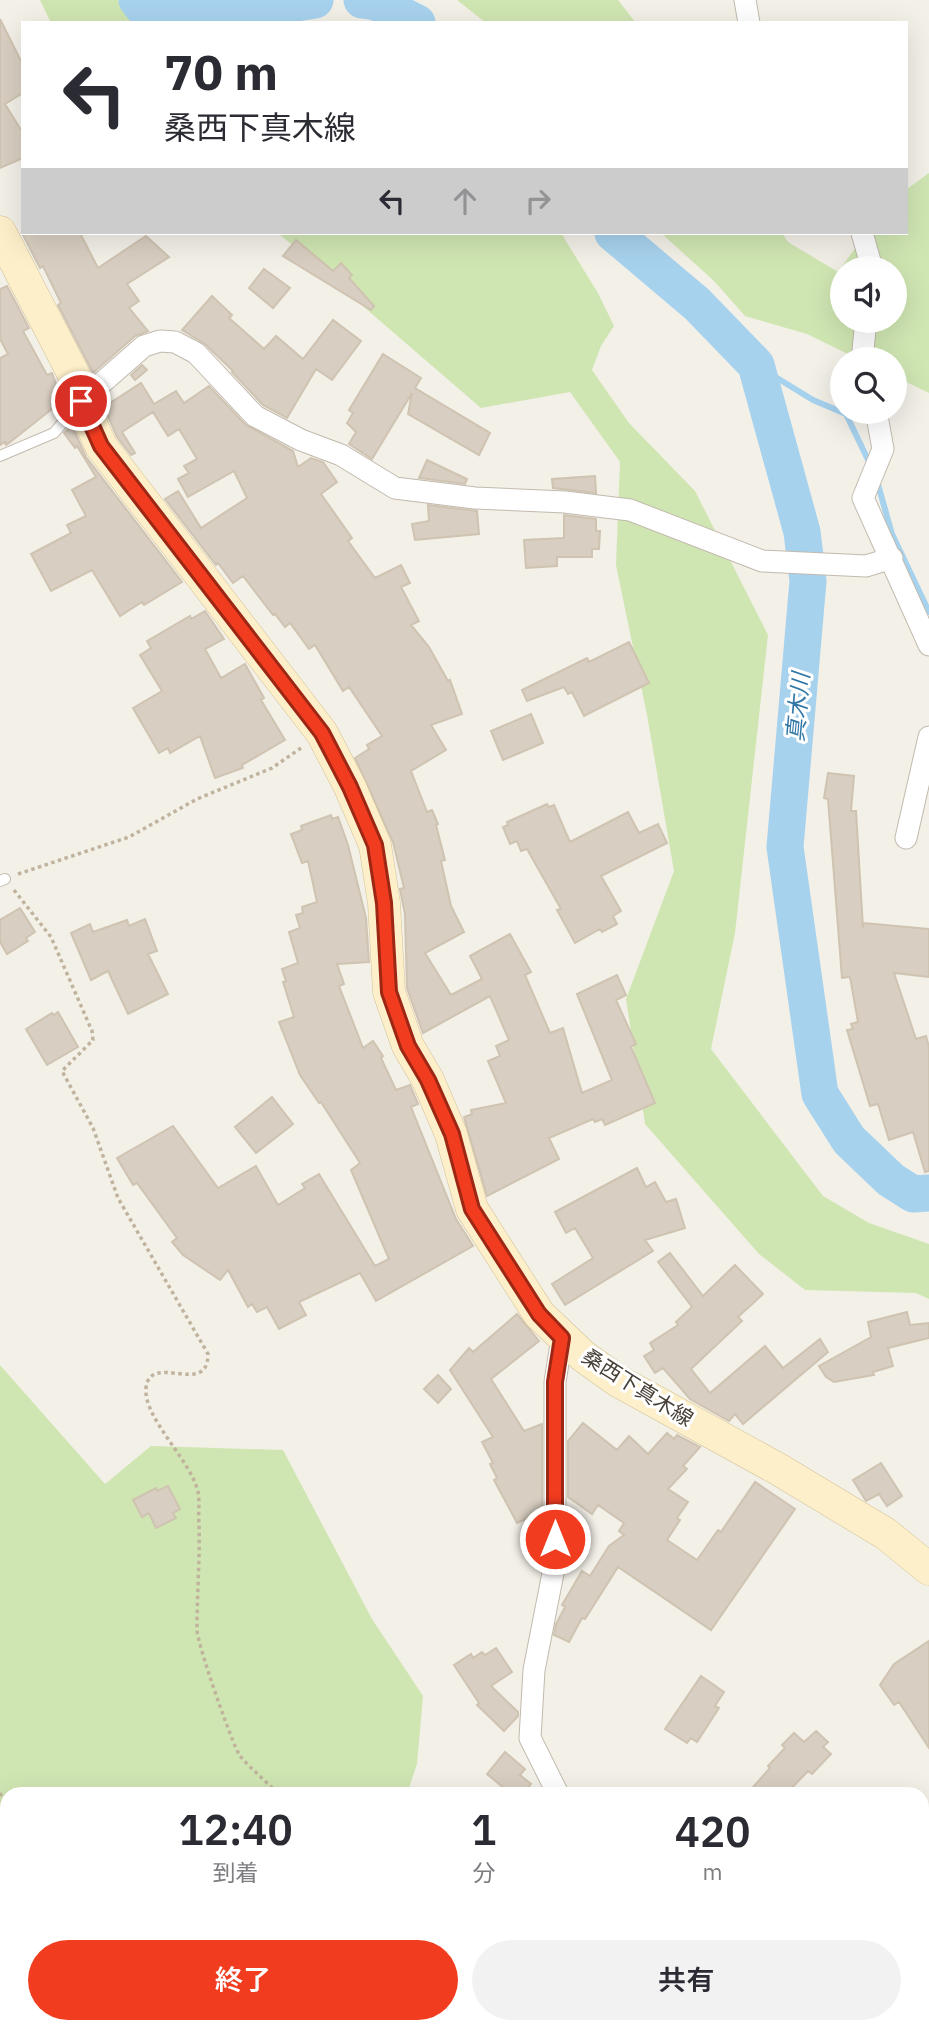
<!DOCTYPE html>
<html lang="ja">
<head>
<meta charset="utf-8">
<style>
	:root { --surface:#fff; --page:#f2f2f3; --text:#2b2b33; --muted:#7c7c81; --accent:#f23c20 }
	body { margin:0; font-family:"IBM Plex Sans","Noto Sans JP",sans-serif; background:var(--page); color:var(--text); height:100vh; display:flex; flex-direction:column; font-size:26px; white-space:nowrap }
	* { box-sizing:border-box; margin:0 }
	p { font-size:23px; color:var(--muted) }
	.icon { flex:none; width:38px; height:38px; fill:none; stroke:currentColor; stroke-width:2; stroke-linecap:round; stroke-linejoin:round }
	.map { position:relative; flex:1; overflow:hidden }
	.panel { position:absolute; left:0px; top:1787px; width:929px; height:247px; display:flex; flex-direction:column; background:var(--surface); border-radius:21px 21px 0 0; box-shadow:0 7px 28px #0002 }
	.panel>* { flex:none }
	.banner { position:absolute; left:21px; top:21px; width:887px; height:214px; border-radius:0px; box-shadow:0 7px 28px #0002; background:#fff; color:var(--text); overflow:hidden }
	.fabs { position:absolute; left:830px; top:256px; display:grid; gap:14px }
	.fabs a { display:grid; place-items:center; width:77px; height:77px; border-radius:50%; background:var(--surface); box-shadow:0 7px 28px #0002; font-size:35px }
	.pin { position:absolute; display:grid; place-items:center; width:60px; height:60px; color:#fff; margin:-30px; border:4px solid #fff; border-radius:50%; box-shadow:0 2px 7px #0007 }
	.me { position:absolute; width:77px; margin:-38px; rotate:0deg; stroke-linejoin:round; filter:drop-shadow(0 0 5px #0008) }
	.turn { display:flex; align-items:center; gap:24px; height:147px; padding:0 28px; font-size:32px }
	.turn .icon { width:91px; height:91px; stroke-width:2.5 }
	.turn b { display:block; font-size:49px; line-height:60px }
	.lanes { display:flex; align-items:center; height:66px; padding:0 28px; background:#0003; justify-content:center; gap:35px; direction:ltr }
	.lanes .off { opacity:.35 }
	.eta { display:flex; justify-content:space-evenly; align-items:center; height:119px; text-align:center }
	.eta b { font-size:42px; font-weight:600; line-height:49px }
	.button { display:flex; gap:14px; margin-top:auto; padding:14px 28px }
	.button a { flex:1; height:80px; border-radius:42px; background:var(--accent); color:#fff; font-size:28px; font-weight:600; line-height:80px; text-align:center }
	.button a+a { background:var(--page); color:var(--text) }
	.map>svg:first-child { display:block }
	.green { fill:#d0e6b2; fill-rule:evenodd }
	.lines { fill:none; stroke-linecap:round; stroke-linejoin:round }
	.stream { stroke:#a7d2ee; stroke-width:6 }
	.river { stroke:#a7d2ee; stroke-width:37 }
	.building { fill:#d8cec1; stroke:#cfc3b1; stroke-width:2 }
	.lane-casing { stroke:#c2baae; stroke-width:12 }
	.street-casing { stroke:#c2baae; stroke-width:23 }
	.secondary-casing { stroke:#d2c299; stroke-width:33 }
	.path { stroke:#c0b39d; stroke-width:3.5; stroke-dasharray:3.5 3.5; stroke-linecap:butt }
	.lane { stroke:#fff; stroke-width:10 }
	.street { stroke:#fff; stroke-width:21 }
	.secondary { stroke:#fdefc9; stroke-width:32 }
	.route-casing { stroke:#9d2715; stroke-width:18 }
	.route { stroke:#f23c20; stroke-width:12 }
	.labels { text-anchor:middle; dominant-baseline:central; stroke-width:6; stroke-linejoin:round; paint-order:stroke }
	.street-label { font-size:21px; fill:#474037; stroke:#fff }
	.water-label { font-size:23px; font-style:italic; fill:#3178a7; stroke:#fff }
</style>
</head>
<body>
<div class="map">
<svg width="929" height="2033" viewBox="0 0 929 2033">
	<rect width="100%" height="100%" fill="#f3f0e8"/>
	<path class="green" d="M40 0H118L132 21 136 23H51Z
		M457 0H618L636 23H486Z
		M929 173V393L894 376V359H858L807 334 745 316 714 281 661 233H782L788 242 838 272 866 233H906L907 189ZM842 268H894V320H842Z
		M278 233H561L598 293 614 326 601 346 592 370 629 423 695 491 768 635 735 933 711 1049 823 1196 869 1223 929 1244V1299L916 1293 805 1290 759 1254 645 1124 626 999 674 871 647 715 616 565 620 462 570 392 481 408Z
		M0 1365 105 1484 151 1446 283 1450 372 1619 423 1696 417 1764 407 1794H7V2026H499L502 2033H0Z"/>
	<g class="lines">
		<path class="stream" d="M756 365 813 400 846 414 870 464
			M877 481 892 534 929 612"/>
		<path class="river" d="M137 0 144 9 173 18 241 12 315 0
			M362 0 376 2 417 23
			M613 233 697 304 756 365 802 532 808 581 785 847 820 1094 849 1140 891 1180 913 1194 929 1193"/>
	</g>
	<path class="building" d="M0 19 23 65V93L5 104 23 133V158L0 168Z
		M22 233H80L98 268 146 236 169 257 127 284 139 301 129 308 148 331 135 336 93 373 58 305 61 303 43 266 40 268Z
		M296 240 333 271 341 263 352 275 349 278 374 306 371 310 283 256Z
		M264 269 290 288 273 308 249 288Z
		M7 286 29 328 23 331 47 375 52 373 62 401 9 443 6 445 5 442 0 445V358L8 354 0 339V289Z
		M212 296 232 315 229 318 264 349 276 336 303 359 333 320 361 341 332 380 316 369 287 418 263 405 232 372 233 371 205 344 182 330Z
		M383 354 421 378 415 388 490 433 479 455 408 414 412 393 372 459 349 444 356 432 347 423 353 413 349 410Z
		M142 365 147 370 135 380 131 375Z
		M141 383 154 404 176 391 184 403 209 386 246 425 293 451 298 467 311 458 323 462 337 482 321 494 352 538 348 541 375 578 401 565 410 583 401 587 419 621 411 625 429 647 448 681 450 680 462 714 431 725 446 750 411 771 427 812 432 810 438 824 436 825 445 860 441 861 451 906 464 932 425 953 451 995 482 979 470 956 510 934 531 972 525 975 550 1033 563 1028 582 1093 612 1080 577 994 617 975 626 995 616 1000 636 1044 631 1047 655 1103 605 1125 602 1119 595 1122 593 1119 549 1138 559 1159 487 1196 464 1117 472 1114 471 1110 506 1103 488 1061 500 1056 496 1046 509 1040 490 996 423 1033 407 988 405 914 400 889 404 888 393 842 355 758 369 749 367 745 382 736 349 687 343 691 315 645 309 649 290 623 285 627 275 614 273 615 243 576 233 583 218 563 216 565 165 499 178 491 201 528 247 498 234 471 188 497 178 479 189 473 184 466 197 459 179 429 168 436 153 412 122 432 135 453 131 455 117 437 104 407Z
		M72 426 86 457 182 582 144 605 142 602 120 616 92 570 51 591 31 554 71 533 67 525 86 516 72 490 96 477 77 446 75 448 64 433Z
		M427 460 467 479 465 484 419 478Z
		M595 476 596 493 553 488 552 479Z
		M428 505 477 511 479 534 415 540 412 524 429 521Z
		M564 515 596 519V531H600L599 549H592V557H557V566L526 568 524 540 564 538Z
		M205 611 224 639 205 649 221 678 245 664 264 698 261 700 285 740 242 765 243 768 215 778 200 736 170 753 168 748 159 753 133 708 162 691 140 655 151 648 147 641 190 616 191 619Z
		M629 642 649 683 584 716 572 692 568 694 564 687 527 701 522 690 587 658 589 662Z
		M531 714 543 743 503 760 491 731Z
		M828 773 854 776 851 811H856L863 928 864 923 929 929V977L894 973 916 1039 926 1036 929 1047V1171L925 1172 913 1132 889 1140 878 1104 870 1106 847 1030 853 1029 851 1024 858 1022 850 977 842 978 828 799 824 798Z
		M547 804 549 807 554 805 570 842 628 812 639 833 658 824 667 843 601 876 621 911 613 916 617 924 602 932 600 929 575 943 557 910 561 909 527 849 521 851 517 841 510 844 503 827 508 825 507 822Z
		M331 815 332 819 338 817 348 845 366 918 369 962 337 964 344 984 339 986 363 1048 373 1041 383 1056 381 1058 396 1090 410 1085 418 1104 411 1107 456 1219 473 1246 376 1301 360 1273 299 1302 306 1315 279 1329 267 1307 257 1312 252 1304 248 1307 228 1270 220 1280 183 1255 172 1242 177 1238 137 1183 133 1185 117 1158 173 1126 218 1188 256 1166 278 1205 305 1188 302 1184 319 1174 375 1266 389 1259 351 1170 360 1163 321 1102 319 1103 300 1075 279 1022 294 1017 283 982 286 981 282 969 298 963 289 932 300 928 296 915 303 913 302 907 317 902 308 861 302 863 291 834 302 830 301 826Z
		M20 908 35 932 26 938 28 941 7 954 0 942V920Z
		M145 919 157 951 148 954 168 994 128 1014 108 971 91 980 71 933 90 924 93 932 127 920 129 926Z
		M58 1012 78 1047 47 1065 26 1029 52 1013 54 1015Z
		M272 1097 293 1124 256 1153 235 1127Z
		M637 1168 646 1187 655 1182 666 1202 676 1199 685 1228 645 1240 653 1251 565 1305 552 1284 593 1258 575 1228 566 1233 555 1212Z
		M670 1253 703 1296 735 1265 763 1294 738 1317 742 1321 691 1369 710 1393 765 1346 783 1368 820 1339 828 1352 743 1424 735 1414 729 1421 690 1399 663 1368 655 1373 644 1356 654 1350 650 1343 678 1325 676 1322 692 1307 658 1262Z
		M907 1312 910 1325 929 1323V1338L888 1348 893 1366 873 1372 874 1375 834 1382 826 1377 819 1366 871 1337 868 1322Z
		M517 1314 539 1341 491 1379 524 1431 542 1424V1539L528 1518 517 1523 494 1480 497 1478 490 1464 493 1463 482 1442 493 1437 450 1370 469 1348 473 1352Z
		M438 1375 451 1389 438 1403 424 1389Z
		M583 1423 617 1450 629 1436 648 1454 667 1433 674 1439 677 1435 700 1447 683 1466 687 1469 668 1489 688 1502 677 1518 680 1520 667 1540 697 1560 718 1530 721 1532 755 1482 795 1509 711 1630 618 1567 585 1619 582 1618 569 1642 554 1635 556 1624 565 1607 562 1605 582 1571 590 1576 609 1546 624 1535 619 1531 624 1523 598 1505 592 1514 568 1497V1441Z
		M881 1463 902 1496 887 1506 879 1494 866 1501 853 1480Z
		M168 1486 180 1509 173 1513 176 1518 156 1528 149 1513 142 1517 133 1500 156 1488 157 1491Z
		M929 1641V1748L899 1702 894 1705 880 1685 894 1664Z
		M496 1648 512 1672 491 1686 518 1712V1716L504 1731 477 1705 479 1703 454 1665 471 1654 473 1658 482 1652 485 1655Z
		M701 1676 724 1692 715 1706 719 1708 697 1742 691 1738 687 1743 665 1729Z
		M816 1731 828 1742 823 1747 831 1754 812 1774 808 1771 786 1794H747L770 1768 768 1766 785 1748 782 1745 794 1733 804 1742Z
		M505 1752 525 1769 520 1775 531 1784 523 1794H511L487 1774Z"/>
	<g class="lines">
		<g class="lane-casing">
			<path id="lane" d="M0 456 54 433 79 403
				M0 881 5 879"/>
		</g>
		<g class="street-casing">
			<path id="street" d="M745 0 749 23
				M862 233 872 268
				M865 359 863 350 866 320
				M81 401 144 346 160 341 175 342 196 353 255 416 301 440 341 455 395 488 475 498 565 502 630 510 762 561 866 566 892 558
				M876 411 883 449 863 498 929 645
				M906 838 929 737
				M558 1794 530 1738 534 1670 555 1563V1382L562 1338
				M712 2026 719 2033"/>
		</g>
		<g class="secondary-casing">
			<path id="secondary" d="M0 232 74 375 81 401 101 446 322 733 350 787 375 845 384 903 389 992 408 1046 428 1080 451 1134 472 1209 539 1314 583 1356 618 1381 778 1469 886 1534 929 1569"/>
		</g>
		<path class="path" d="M18 874 129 837 197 799 272 768 301 748
			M14 890 51 937 92 1031 93 1040 62 1071 93 1128 118 1198 208 1354C208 1398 150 1351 146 1388 143 1418 191 1460 198 1492 200 1501 198 1513 199 1524 200 1559 197 1594 197 1630 197 1643 232 1744 240 1756 251 1769 266 1781 278 1794
			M0 1793 7 1810
			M503 2026 509 2033
			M43 2033V2026"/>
		<use href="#lane" class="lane"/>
		<use href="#street" class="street"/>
		<use href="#secondary" class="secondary"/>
	</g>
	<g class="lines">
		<g class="route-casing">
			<path id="route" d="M81 401 101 446 322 733 350 787 375 845 384 903 389 992 408 1046 428 1080 452 1134 472 1209 539 1314 562 1338 555 1382V1539"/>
		</g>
		<use href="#route" class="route"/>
	</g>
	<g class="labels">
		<g class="street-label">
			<text transform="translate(638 1387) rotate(32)">桑西下真木線</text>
		</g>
		<g class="water-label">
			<text transform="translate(797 707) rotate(-85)">真木川</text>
		</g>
	</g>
</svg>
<div class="fabs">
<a><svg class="icon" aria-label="sound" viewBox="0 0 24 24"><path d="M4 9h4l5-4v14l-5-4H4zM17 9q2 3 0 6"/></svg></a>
<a><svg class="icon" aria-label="search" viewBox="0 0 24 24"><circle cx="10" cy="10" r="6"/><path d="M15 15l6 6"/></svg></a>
</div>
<div class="pin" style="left:81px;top:401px;background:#d93025"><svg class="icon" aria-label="arrive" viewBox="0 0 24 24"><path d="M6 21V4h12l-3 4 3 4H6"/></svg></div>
<svg class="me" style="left:555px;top:1539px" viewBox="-20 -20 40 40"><circle r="17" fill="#f23c20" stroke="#fff" stroke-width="3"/><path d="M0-11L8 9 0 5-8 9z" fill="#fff"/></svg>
<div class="banner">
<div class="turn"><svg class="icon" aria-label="left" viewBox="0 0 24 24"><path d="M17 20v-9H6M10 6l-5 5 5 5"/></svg><div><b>70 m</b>桑西下真木線</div></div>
<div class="lanes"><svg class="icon" aria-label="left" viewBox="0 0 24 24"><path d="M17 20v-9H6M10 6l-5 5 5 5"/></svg><svg class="icon off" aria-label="ahead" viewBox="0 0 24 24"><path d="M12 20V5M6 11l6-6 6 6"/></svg><svg class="icon off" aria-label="right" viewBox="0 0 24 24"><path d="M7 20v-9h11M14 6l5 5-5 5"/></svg></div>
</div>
<section class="panel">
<div class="eta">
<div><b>12:40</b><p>到着</p></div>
<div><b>1</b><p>分</p></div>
<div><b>420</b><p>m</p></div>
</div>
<div class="button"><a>終了</a><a>共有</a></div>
</section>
</div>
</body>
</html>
